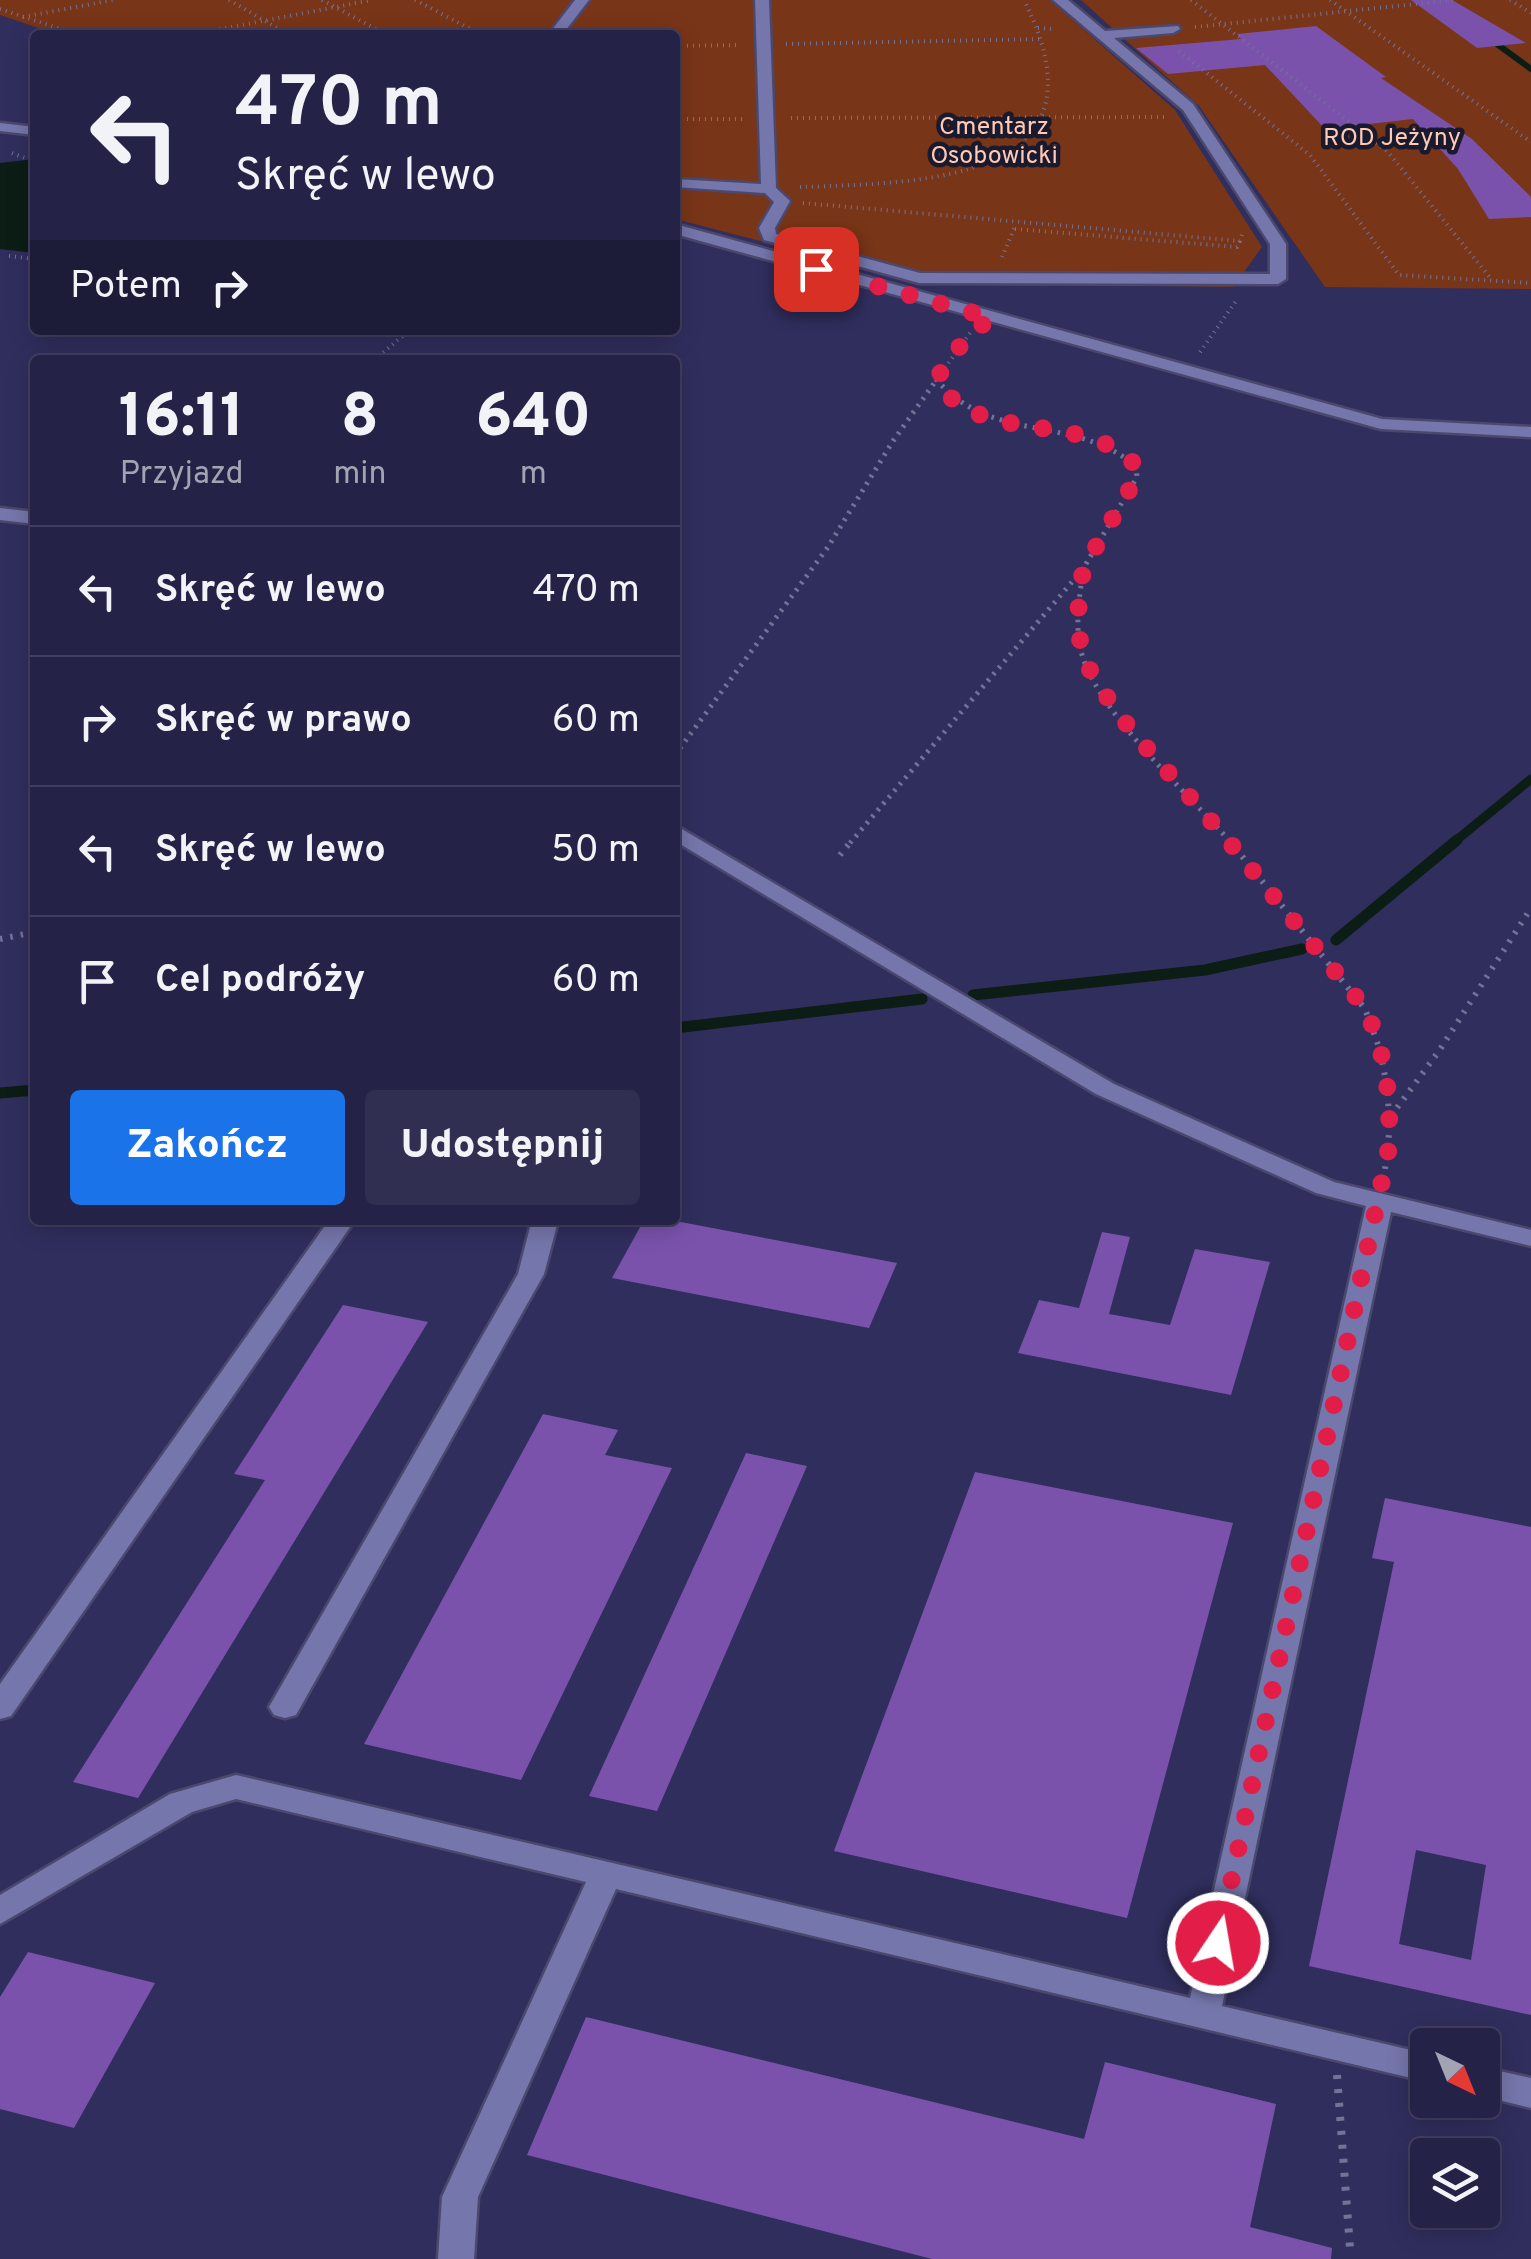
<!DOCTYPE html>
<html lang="pl">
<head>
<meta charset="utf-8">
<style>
	:root { --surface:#242246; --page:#302f51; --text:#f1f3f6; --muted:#a3a4b3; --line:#413f5f; --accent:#1a73e8 }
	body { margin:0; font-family:Overpass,sans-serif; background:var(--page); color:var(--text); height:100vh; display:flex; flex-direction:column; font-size:38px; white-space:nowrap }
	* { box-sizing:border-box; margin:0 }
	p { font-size:32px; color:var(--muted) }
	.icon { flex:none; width:55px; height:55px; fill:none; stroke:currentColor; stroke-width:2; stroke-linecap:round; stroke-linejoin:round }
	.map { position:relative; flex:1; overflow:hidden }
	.drawer { position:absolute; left:30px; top:355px; width:650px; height:870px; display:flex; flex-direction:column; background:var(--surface); border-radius:10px; box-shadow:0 5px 25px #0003,0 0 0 2px var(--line) }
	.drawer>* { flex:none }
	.top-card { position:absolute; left:30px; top:30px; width:650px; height:305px; border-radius:10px; box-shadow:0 5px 25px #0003,0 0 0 2px var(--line); background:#242246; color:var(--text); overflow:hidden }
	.needle { width:65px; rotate:137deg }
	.buttons { position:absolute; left:1410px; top:2028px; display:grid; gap:20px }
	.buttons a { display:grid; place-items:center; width:90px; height:90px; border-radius:10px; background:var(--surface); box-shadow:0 5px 25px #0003,0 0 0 2px var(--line); font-size:50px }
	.pin { position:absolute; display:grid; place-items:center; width:85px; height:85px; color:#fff; margin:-42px; border-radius:20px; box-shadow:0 5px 15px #0006 }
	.me { position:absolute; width:110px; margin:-55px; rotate:12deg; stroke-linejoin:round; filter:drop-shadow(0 0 8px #0008) }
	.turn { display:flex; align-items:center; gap:35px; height:210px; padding:0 40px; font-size:45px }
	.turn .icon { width:130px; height:130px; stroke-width:2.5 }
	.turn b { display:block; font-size:70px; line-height:85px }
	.then { display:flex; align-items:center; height:95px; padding:0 40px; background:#0003; gap:20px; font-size:38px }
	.eta { display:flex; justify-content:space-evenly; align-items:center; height:170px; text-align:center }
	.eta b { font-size:60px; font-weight:800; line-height:70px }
	.button { display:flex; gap:20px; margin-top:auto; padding:20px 40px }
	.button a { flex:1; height:115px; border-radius:10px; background:var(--accent); color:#fff; font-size:40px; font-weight:800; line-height:115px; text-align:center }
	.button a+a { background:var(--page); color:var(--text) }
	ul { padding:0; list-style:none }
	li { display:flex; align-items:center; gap:30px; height:130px; padding:0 40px; border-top:2px solid var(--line) }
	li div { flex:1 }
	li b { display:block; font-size:38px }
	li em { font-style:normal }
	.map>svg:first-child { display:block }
	.green { fill:#793517 }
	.water { fill:#0b1d15 }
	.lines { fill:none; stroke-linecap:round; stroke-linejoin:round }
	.stream-far2 { stroke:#0b1d15; stroke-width:6 }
	.stream-far1 { stroke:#0b1d15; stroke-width:9 }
	.stream { stroke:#0b1d15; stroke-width:11 }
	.building { fill:#7a52ac; fill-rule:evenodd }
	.minor-casing { stroke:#4b486e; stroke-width:5 }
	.path-far3 { stroke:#737397; stroke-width:4; stroke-dasharray:1 5; stroke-linecap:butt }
	.path-far2 { stroke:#737397; stroke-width:5; stroke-dasharray:2.5 6; stroke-linecap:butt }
	.path-far1 { stroke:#737397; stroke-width:6; stroke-dasharray:2.5 8; stroke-linecap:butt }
	.path { stroke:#737397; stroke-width:8; stroke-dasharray:4 10; stroke-linecap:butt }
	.minor { fill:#7576ab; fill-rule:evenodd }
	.route { stroke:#e11d48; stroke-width:18; stroke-dasharray:0 32.4 }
	.labels { text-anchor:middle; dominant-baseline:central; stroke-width:9; stroke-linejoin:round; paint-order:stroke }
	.far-park-label { font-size:25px; fill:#ffc9b4; stroke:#1a1a2f }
</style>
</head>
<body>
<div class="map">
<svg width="1531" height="2259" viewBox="0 0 1531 2259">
	<rect width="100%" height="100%" fill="#302e5d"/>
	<path class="green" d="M0 0H1050L1175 110 1262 247 1233 287 924 283 675 219V35H59L0 15Z
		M1081 0H1531V289L1325 287 1199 106Z"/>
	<path class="water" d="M35 159V253L0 249V163Z"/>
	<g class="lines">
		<path class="stream-far2" d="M1490 39 1531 69"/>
		<path class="stream-far1" d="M1453 843 1531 779"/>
		<path class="stream" d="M1336 940 1457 840
			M973 995 1205 970 1302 949
			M675 1028 922 999
			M0 1093 35 1090"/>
	</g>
	<path class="building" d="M1411 0H1452L1526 43 1477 48Z
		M1316 26 1386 77 1381 78 1472 139 1531 197V217L1489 219 1458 169 1413 119 1325 129 1265 65 1168 74 1136 48 1241 39 1237 34Z
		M644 1220H670L897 1263 869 1328 612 1278Z
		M1102 1232 1130 1237 1109 1314 1170 1325 1195 1249 1270 1262 1231 1395 1018 1353 1039 1300 1079 1308Z
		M343 1305 428 1322 138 1798 73 1782 265 1480 234 1474Z
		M543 1414 618 1430 605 1455 672 1468 521 1780 364 1744Z
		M746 1453 807 1466 657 1811 589 1796Z
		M975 1472 1233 1523 1127 1918 834 1851Z
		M1385 1498 1531 1527V2015L1309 1966 1394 1562 1372 1558ZM1416 1850 1486 1865 1471 1960 1399 1944Z
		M28 1952 155 1983 74 2128 0 2109V1997Z
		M586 2017 1084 2139 1105 2062 1276 2104 1250 2227 1332 2248 1331 2259H932L527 2155Z"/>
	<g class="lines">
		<g class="minor-casing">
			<path id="minor" d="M575 0H589L562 35H548Z
				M755 0H769L776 188 790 201 775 228 776 234 920 273 1270 274V244L1183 110 1053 0H1068L1105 31 1178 26 1180 29 1173 33 1114 38 1193 104 1286 244V279L1278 284 919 283 764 240 759 228 774 202 765 193 675 187V179L761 184Z
				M0 123 35 127V135L0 131Z
				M675 224 1382 419 1531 427V437L1381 429 675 234Z
				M0 508 35 512V524L0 520Z
				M675 825 1114 1084 1334 1182 1531 1230V1246L1391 1212 1222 2006 1428 2054V2082L616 1889 478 2197 474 2259H438L442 2197 586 1882 236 1799 192 1812 0 1924V1895L170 1794 236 1775 1190 1998 1366 1206 1316 1193 1096 1094 675 841Z
				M329 1220H355L11 1716 0 1719V1684Z
				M525 1220H554L557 1225 544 1274 296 1715 285 1718 274 1715 269 1707 518 1274 530 1227Z
				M1482 2067 1531 2078V2108L1482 2096Z"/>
		</g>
		<path class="path-far3" d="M229 0 289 35
			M322 0 387 35
			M415 0 482 35
			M1191 0 1388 152 1492 280
			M1330 0 1531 142
			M1510 0 1531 13
			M0 9 79 35
			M23 17 113 0
			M1195 27 1454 0
			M1038 28 1056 29
			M190 35 372 0
			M458 35 475 32
			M786 44 1042 39
			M675 46 739 45
			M1179 51 1310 155 1399 275 1531 283
			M791 118 1164 117
			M675 119H744
			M12 153 30 160
			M800 187C926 183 1115 181 1024 0
			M803 203 1240 241 1243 232
			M1015 229 1237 247 1240 241
			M9 256 35 259
			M1002 257 1015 227
			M1200 352 1236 301
			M374 360 410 330
			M945 368 970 333"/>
		<path class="path-far2" d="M1083 569C1080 595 1075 621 1080 647 1093 710 1189 793 1231 843
			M675 755 828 547 893 441 947 365
			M850 843 1083 569 1137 477 1136 466C1071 413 992 445 936 379"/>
		<path class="path-far1" d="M1229 840 1365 1009 1380 1050 1388 1092 1389 1134 1384 1178
			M840 855 852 840
			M0 939 35 932
			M1391 1116 1439 1051 1531 908"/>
		<path class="path" d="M1337 2075 1350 2248"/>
		<use href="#minor" class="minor"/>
	</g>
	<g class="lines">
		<path class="route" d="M816 269 992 318 969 334 936 379C976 448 1085 408 1136 466L1137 477 1083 569 1078 613 1081 653 1097 683 1131 730 1226 838 1365 1008C1387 1056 1392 1101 1388 1153L1218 1943"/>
	</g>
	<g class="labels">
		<g class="far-park-label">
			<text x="994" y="128">Cmentarz<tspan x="994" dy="29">Osobowicki</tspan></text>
			<text x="1392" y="139">ROD Jeżyny</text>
		</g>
	</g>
</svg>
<div class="buttons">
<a><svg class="needle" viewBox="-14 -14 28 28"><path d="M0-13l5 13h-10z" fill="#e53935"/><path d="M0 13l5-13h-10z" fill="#a3a4b3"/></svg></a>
<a><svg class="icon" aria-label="layers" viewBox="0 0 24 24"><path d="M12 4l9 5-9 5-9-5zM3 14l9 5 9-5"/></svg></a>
</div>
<div class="pin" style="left:816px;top:269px;background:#d93025"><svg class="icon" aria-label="arrive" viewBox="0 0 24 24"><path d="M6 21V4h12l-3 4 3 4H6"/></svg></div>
<svg class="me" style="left:1218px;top:1943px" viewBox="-20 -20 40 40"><circle r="17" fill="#e11d48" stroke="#fff" stroke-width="3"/><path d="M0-11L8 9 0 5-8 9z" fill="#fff"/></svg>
<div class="top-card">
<div class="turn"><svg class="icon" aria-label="left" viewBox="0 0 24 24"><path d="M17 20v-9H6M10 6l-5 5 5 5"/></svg><div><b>470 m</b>Skręć w lewo</div></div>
<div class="then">Potem<svg class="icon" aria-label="right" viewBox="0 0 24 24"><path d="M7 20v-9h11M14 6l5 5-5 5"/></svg></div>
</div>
<section class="drawer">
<div class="eta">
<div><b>16:11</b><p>Przyjazd</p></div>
<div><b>8</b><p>min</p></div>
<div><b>640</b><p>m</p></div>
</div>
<ul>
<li><svg class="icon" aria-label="left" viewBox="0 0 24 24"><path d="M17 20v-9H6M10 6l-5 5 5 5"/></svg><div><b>Skręć w lewo</b></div><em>470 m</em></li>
<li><svg class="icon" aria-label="right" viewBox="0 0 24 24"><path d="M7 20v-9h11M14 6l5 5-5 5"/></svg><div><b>Skręć w prawo</b></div><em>60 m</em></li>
<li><svg class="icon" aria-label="left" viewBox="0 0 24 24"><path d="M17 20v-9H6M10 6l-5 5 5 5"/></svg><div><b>Skręć w lewo</b></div><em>50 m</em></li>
<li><svg class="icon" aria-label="arrive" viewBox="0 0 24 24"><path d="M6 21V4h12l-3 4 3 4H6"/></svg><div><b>Cel podróży</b></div><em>60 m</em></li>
</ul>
<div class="button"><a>Zakończ</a><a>Udostępnij</a></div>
</section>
</div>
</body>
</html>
